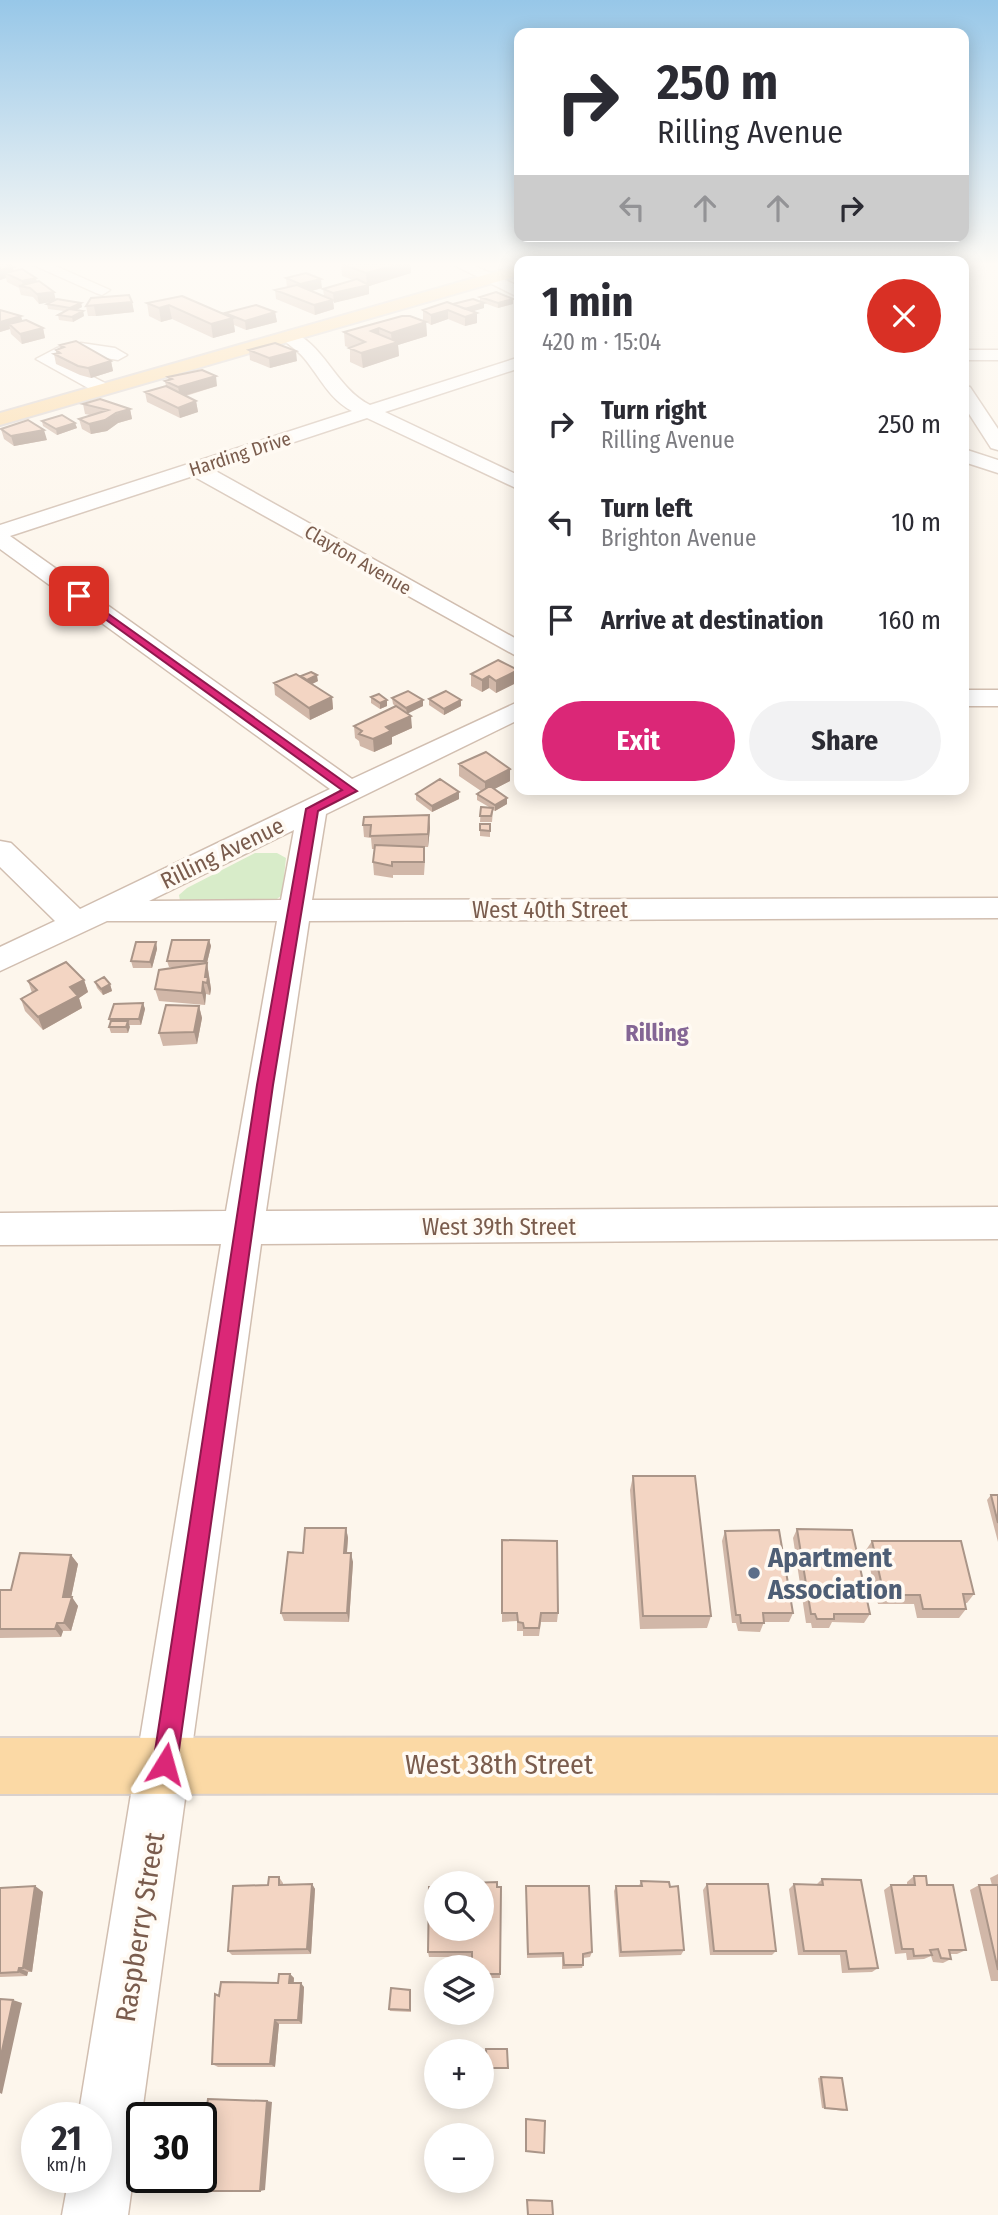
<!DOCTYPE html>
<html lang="en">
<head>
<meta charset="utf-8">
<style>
	:root { --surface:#fff; --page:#f2f2f3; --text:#2b2b33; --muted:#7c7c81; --accent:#db2777 }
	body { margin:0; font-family:"Fira Sans Condensed",sans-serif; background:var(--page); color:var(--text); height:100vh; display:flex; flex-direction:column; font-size:26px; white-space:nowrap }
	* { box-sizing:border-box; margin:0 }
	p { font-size:23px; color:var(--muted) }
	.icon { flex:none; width:38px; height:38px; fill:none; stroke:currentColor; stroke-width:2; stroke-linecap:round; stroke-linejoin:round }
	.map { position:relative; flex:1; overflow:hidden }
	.drawer { position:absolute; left:514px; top:256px; width:455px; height:539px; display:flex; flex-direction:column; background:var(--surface); border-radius:14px; box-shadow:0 4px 18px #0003 }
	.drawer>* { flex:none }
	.hud { position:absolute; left:514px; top:28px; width:455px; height:214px; border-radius:14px; box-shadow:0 4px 18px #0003; background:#fff; color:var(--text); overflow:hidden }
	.buttons { position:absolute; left:424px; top:1871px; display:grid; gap:14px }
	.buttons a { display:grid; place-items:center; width:70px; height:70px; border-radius:50%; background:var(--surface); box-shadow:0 4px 18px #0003; font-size:35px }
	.speed { position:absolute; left:21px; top:2102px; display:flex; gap:14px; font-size:35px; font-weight:700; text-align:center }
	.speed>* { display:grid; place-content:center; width:91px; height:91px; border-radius:50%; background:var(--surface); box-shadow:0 4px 18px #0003; line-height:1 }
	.speed small { font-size:18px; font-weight:400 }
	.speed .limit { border:4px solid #111; border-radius:10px; background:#fff; color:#111 }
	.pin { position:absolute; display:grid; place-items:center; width:60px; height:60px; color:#fff; margin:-30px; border-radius:14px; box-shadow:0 4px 10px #0006 }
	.me { position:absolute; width:77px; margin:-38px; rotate:8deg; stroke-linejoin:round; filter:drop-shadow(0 0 5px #0008) }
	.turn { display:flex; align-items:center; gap:24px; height:147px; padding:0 28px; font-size:32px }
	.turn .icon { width:91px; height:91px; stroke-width:2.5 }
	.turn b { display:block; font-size:49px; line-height:60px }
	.lanes { display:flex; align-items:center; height:66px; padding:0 28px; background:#0003; justify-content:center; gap:35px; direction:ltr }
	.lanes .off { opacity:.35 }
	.round { display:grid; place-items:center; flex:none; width:74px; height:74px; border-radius:37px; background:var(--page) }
	.summary { display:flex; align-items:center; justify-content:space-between; height:119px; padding:0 28px }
	h1 { font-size:42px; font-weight:700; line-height:52px }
	.primary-button { display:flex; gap:14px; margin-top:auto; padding:14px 28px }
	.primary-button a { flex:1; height:80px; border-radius:42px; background:var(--accent); color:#fff; font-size:28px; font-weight:700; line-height:80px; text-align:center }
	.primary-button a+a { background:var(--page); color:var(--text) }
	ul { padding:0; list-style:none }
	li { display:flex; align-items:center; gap:21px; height:98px; padding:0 28px }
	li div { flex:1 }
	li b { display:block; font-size:26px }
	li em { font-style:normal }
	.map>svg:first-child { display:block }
	.green { fill:#d8ecc9 }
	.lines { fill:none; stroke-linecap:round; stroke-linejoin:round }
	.minor-casing { stroke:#d1beb0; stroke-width:3 }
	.major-casing { stroke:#dad1cd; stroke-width:4 }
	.minor { fill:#fff; fill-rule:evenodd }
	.major { fill:#fbd9a5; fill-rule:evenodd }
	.wall { fill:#d1b7a8 }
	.shaded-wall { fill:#aa9588 }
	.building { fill:#f3d5c3; stroke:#aa9588; stroke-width:2 }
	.route { fill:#db2777; stroke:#8e194d; stroke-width:2 }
	.service-dot { fill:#5c6f8a; stroke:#fffaf3; stroke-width:2.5 }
	.labels { text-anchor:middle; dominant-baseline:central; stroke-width:7; stroke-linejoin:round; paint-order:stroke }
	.far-street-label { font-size:19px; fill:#7a5c4d; stroke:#fffaf3 }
	.street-label { font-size:23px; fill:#7a5c4d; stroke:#fffaf3 }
	.neighbourhood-label { font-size:24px; font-weight:bold; fill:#846695; stroke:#fffaf3 }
	.near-service-label { font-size:28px; font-weight:bold; fill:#4e5e75; stroke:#fffaf3; text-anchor:start }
	.near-street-label { font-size:28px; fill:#7a5c4d; stroke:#fffaf3 }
</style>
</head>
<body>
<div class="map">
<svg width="998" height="2215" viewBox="0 0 998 2215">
	<rect width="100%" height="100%" fill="#fdf6ec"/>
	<path class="green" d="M255 853H277L286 858 282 895 277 899 180 901 179 895 187 888Z"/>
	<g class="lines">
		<g class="minor-casing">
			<path id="minor" d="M31 264H51L110 290 102 295 96 293Z
				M452 264H471L520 287V298Z
				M288 331C323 340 335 388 370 405L520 357V368L385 412 520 476V490L367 418 212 469 520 641V658L193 476 10 536 352 779 520 701V719L326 814 312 900 998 898V918L309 921 266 1211 998 1207V1239L261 1244 128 2215H62L69 2177H96V2118H78L221 1244 0 1245V1213L226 1211 277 921H107L0 971V947L55 921 0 867V841L11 843 80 909 330 789 0 549V525L352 411C329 399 320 377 304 358 297 349 286 344 280 336ZM294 830 281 900 149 901Z
				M81 343 115 348 127 355 118 360 81 354 58 359 109 385 112 389 109 393H97L36 359 57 348Z
				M964 350H998V360H964Z
				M964 386 970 387 998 429V450L991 448 964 406Z
				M964 449 998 460V473L964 462Z
				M964 690H998V706H964Z"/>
		</g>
		<g class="major-casing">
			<path id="major" d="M520 265V275L0 425V413Z
				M998 1737V1793L0 1794V1738Z"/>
		</g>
		<use href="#minor" class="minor"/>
		<use href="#major" class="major"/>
	</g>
	<path class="wall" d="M0 264H12L14 271 36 282 56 300 81 303 82 307 76 310 83 311 84 316 73 322 59 320 58 315 64 311 48 309 47 304 52 302 39 304 33 297 21 295 19 288 7 282 6 278 0 280Z
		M341 264H411V273L369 286V294L347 300 333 302 334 309 315 315 276 299 275 290 287 288 286 278 322 288 311 291 324 296 323 289 353 280 342 276Z
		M182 296 226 315 225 313 275 312 277 322 246 330 234 325 235 332 213 338 172 319 161 322 149 316 147 303Z
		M480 297 513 299V304L498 308 484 303V308L472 311 477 323 465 326 448 319 431 325 423 320V310L453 304 480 301Z
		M132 302 134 312 96 316H88L86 306Z
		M0 310 22 321 43 328 45 338 22 344 11 334 10 329 0 332Z
		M426 322 427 336 398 345 399 356 363 368 350 362V348L345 346 344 332Z
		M60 345 111 361 113 371 91 378 80 375 56 364 54 354H56V350L60 348Z
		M249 350 297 361 270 368 250 360Z
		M168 377 217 386 186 396 196 401 198 412 180 418 147 402 145 392 166 386 165 381 169 380Z
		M83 404 130 409 132 419 118 423 107 431 91 434 82 429 79 419 90 415 85 414Z
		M42 421 75 423 77 428 57 435 43 426Z
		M1 429 47 440 14 446 4 439Z
		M498 660 518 682 496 693 489 688 482 692 471 686V674Z
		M301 677 318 681 312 684 332 697 333 709 310 720 275 695 274 683Z
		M371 697 387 706 380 709 371 703Z
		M392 698 423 700V706L407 713 412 728 392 737V744L374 752 360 746 359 741 355 738 354 726 396 707 393 704Z
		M429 699 461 700V706L444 715 429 705Z
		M459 764 510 769V781L494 789 507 798V804L495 811 493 810 492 822H480L481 807H489L477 800V794L481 791 459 776Z
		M459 792V799L432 812 416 800V794Z
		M429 815 430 828 428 847H417L425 860 424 875H393V878L374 875 373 862 375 849H372L371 838 364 837 363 825Z
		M480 824H490V837L480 836Z
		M209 940 211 946 207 963 211 989 210 995 206 994 205 1005 159 1001 155 989 179 967H169L167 961Z
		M156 942 157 949 152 968H133L131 961Z
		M84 980 88 992 79 998 82 1008 43 1030 25 1011 21 999 32 993 28 981Z
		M95 982 110 984 112 991 103 995 97 988Z
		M143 1003 145 1009 141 1025H129L128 1033H111L109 1027 110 1022 109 1019Z
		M199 1006 202 1018 197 1044 163 1046 159 1033Z
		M633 1476 711 1616 707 1628 640 1629 630 1490Z
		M991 1495H998V1542L987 1500Z
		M346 1528 348 1538 347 1553 353 1562 349 1622 284 1621 281 1613 303 1553Z
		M797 1529 870 1614 864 1623 832 1622 829 1628H812L811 1623H806L793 1538Z
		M725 1531 793 1613 789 1622H764L760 1632 738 1631 736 1623H732L722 1541Z
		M502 1540 558 1613 557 1622H541L539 1636H523V1631H517V1621L502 1622Z
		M872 1541 974 1594 967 1603H965L966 1609 959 1618H917L914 1604H878L866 1550Z
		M71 1555 78 1564 71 1597 78 1606 71 1631H63L61 1637 0 1638V1590H11Z
		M998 1874V1981H991L970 1890 979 1885H992L990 1878Z
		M914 1876 927 1885 966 1950 957 1954H950L951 1959 943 1963 933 1962 931 1956 924 1959 907 1960 906 1953 895 1954 884 1890 891 1885H907V1882Z
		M279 1877 283 1883V1885L312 1884 315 1889 311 1954 232 1955 228 1951 268 1885Z
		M822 1879 878 1968 872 1972 842 1973 840 1955H798L789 1889 794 1884H817Z
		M641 1881 670 1887 684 1950 681 1955 619 1957 614 1891 616 1886H639Z
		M707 1884 776 1951 772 1955H710L703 1890Z
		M35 1886 43 1892 32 1972H28L27 1976 0 1977V1888Z
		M526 1886 592 1952 590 1957 583 1958V1965L582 1968 562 1969V1957L527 1958Z
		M436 1887H501L500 1978H481V1967L472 1957H429L428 1952Z
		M290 1974 294 1978V1983L304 1987 302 2024H279L275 2067H218L212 2064 219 1996 278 1983Z
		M411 1992V2012L390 2011 389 2009Z
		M821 2077 847 2110 843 2111 822 2108 818 2078Z"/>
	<path class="shaded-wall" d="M12 264 15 276 5 273 6 278 0 280V270L7 265Z
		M400 264H411V273L369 286V294L334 303 333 293 367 286 366 273Z
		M36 278 38 287 31 289 30 288 23 287 22 281Z
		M321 279 322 288 301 294 300 284Z
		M54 292 56 301 39 304 37 294Z
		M513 299V304L498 308V303Z
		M333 300 334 309 315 315 314 305Z
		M132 302 134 312 96 316 94 306Z
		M81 303 82 307 71 313 70 308Z
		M484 303V308L464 314V309Z
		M169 305 172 319 161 322 159 308Z
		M448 310V319L431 325V315Z
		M83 311 84 316 73 322 72 317Z
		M275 312 277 322 246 330 245 321Z
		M477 313V323L465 326V317Z
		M21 316 24 326 9 324 10 329 0 332V322Z
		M233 318 235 332 213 338 211 324Z
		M426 322 427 336 398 345 399 356 363 368 361 353 392 344 391 333Z
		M43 328 45 338 22 344 20 334Z
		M379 328 380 342 371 331Z
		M296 351 297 361 270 368 269 358Z
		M111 361 113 371 91 378 88 368Z
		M216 376 217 386 180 397 178 387Z
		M196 401 198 412 180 418 178 408Z
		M130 409 132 419 118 423 107 431 91 434 89 424Z
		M75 423 77 428 57 435 56 429Z
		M44 430 47 440 14 446 11 436Z
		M518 670V682L496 693V681Z
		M317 675 318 681 308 686 307 680Z
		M489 676V688L482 692V680Z
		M332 697 333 709 310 720 309 708Z
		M387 700V706L380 709V703Z
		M423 700V706L407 714 406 708Z
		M461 700V706L444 715V709Z
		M411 716 412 728 392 737V744L374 752 373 739 386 727Z
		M510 769V781L485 794V782Z
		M459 792V799L432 812V806Z
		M507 798V804L495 811V805Z
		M429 815 430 828 428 847V834Z
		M209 940 211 946 206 967 204 961Z
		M156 942 157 949 152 968 150 962Z
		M207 963 211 989 210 995 205 977Z
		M84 980 88 992 79 998 82 1008 43 1030 38 1017 70 987Z
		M203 982 206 994 205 1005 202 993Z
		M110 984 112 991 103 995 101 989Z
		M143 1003 145 1009 141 1025 139 1019Z
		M199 1006 202 1018 197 1044 194 1032Z
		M128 1021 130 1027 128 1033 126 1027Z
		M346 1528 348 1538 346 1562 344 1553Z
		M351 1553 353 1562 349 1622 347 1613Z
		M71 1555 78 1564 70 1603 72 1597 78 1606 71 1631 64 1623 63 1597Z
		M57 1623 63 1631 61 1637 55 1629Z
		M312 1884 315 1889 311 1954 307 1949Z
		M35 1886 43 1892 32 1972 23 1968Z
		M19 1968 28 1972 27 1976 18 1972Z
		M290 1974 294 1978 293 1987 289 1983Z
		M301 1983 304 1987 302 2024 298 2020Z
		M13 2000 22 2003 2 2094 0 2093V2060Z
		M275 2020 279 2024 275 2067 270 2064Z
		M267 2101 272 2102 265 2190 260 2191Z"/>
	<path class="building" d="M0 264H11L7 265 13 267 0 270Z
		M342 264H400L366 273Z
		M22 269 36 278 22 281 5 273Z
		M306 273 321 279 300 284 286 278Z
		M357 279 369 285 333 293 323 289Z
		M39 281 54 292 37 294 30 288 19 286Z
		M297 285 333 300 314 305 275 290Z
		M496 292 513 299 498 303 480 297Z
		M129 295 132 302 86 306 91 298Z
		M182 296 233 318 211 324 169 305 159 308 147 303Z
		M57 299 81 303 70 308 47 304Z
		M473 299 484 303 465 309 453 304Z
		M447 302 477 313 465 317 448 310 431 315 423 310Z
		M256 305 275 312 245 321 225 313Z
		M69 309 83 311 72 317 58 315Z
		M0 310 21 316 0 322Z
		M402 316H410L426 322 391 333 379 328 371 331 398 342 361 353 349 348 365 342 344 332Z
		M26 320 43 328 20 334 9 324Z
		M76 341 111 361 88 368 78 366 54 354 60 353 56 350 64 347 60 345Z
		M275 343 296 351 269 358 249 350Z
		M202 370 216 376 178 387 165 381 172 379 168 377Z
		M166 386 196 401 178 408 145 392Z
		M100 399 130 409 116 413 105 420 89 424 79 419 108 410 83 404Z
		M62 415 75 423 56 429 42 421Z
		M28 420 44 430 11 436 1 429Z
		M498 660 518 670 496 681 489 676 482 680 471 674Z
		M311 672 317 675 307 680 301 676Z
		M296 674 332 697 309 708 274 683Z
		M408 691 423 700 406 708 392 698Z
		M446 691 461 700 444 709 429 699Z
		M379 694 387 700 380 703 371 697Z
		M396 706 411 716 386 727 391 731 373 739 359 734 362 731 354 726Z
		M486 752 510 769 485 782 459 764Z
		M440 779 459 792 432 806 416 794Z
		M490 786 507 798 495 805 477 794Z
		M481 807 493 808 491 816H480Z
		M429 815 428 834 370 836 371 825H363L364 817Z
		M480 824H490V831L480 830Z
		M375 845 424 847V862H392V866L373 862Z
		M172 940H209L204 961H167Z
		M136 942H156L150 962 131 961Z
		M66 962 84 980 70 987 78 996 38 1017 21 999 37 990 28 981Z
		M207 963 205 977H208L207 983 203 982 202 993 155 989 159 970Z
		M104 977 110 984 101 989 95 982Z
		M143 1003 139 1019H109L114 1004Z
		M166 1005 199 1006 194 1032 159 1033Z
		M111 1021H128L126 1027H109Z
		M633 1476H695L711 1616H643Z
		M991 1495H998V1523Z
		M305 1528H346L344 1553H351L347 1613H281L288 1552 303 1553Z
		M797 1529 852 1530 870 1614H834V1619H817L815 1614H811Z
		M779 1530 793 1613H763L764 1623H741L740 1615H736L725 1531Z
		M502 1540 557 1541 558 1613H541L539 1628H524L523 1623 518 1622 517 1613H502Z
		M872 1541H961L974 1594H963L966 1609H923L920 1595H884Z
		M20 1553 71 1555 63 1597H72L64 1623H57L55 1629H0V1590H11Z
		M914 1876H926L927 1885H953L966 1950H949L951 1959 941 1958 938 1949 930 1950 932 1955 914 1956 913 1949H902L891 1885H915Z
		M269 1877H279V1885L312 1884 307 1949 228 1951 233 1886 268 1885Z
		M822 1879 861 1880 878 1968 849 1969 846 1951H804L794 1884 823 1885Z
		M641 1881 669 1882 670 1887 678 1886 684 1950 621 1952 616 1886H642Z
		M497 1882V1887H501L500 1974H481V1967H472V1952H428L429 1887H436V1928H481V1883H469Z
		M707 1884H768L776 1951H714Z
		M979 1885H998V1970Z
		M35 1886 23 1968H19L18 1972 0 1973V1888Z
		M526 1886H589L592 1952 583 1954V1965H564L563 1953 528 1954Z
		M279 1974H290L289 1983H301L298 2020H275L270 2064H212L215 1994 219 1996 221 1982 278 1983Z
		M391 1988 410 1990V2010L389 2009Z
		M0 1999 13 2000 0 2060Z
		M486 2049H507L508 2068H487Z
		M821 2077 842 2078 847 2110 825 2108Z
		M208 2099 267 2101 260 2191H198L199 2177H201V2139L202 2140Z
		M526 2119 545 2121 544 2153 526 2151Z
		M527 2200 552 2201 553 2215H528Z"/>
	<linearGradient id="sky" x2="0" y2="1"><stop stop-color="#97c7e8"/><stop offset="0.46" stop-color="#fefbf6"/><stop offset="1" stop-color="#fefbf6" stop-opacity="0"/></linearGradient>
	<rect width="998" height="574" fill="url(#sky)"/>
	<path class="route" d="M79 593 357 791 318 811 273 1085 177 1764 173 1772 165 1776 157 1772 153 1764 257 1085 306 809 342 790 76 598 74 596Z"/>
	<circle class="service-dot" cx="754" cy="1573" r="7"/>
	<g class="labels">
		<g class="far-street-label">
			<text transform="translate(240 454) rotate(-18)">Harding Drive</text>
			<text transform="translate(358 560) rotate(30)">Clayton Avenue</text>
		</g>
		<g class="street-label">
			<text transform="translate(222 853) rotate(-26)">Rilling Avenue</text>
			<text x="550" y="910">West 40th Street</text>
			<text x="499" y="1227">West 39th Street</text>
		</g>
		<g class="neighbourhood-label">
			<text x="657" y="1033">Rilling</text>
		</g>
		<g class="near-service-label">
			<text x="768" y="1557">Apartment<tspan x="768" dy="32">Association</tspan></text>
		</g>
		<g class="near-street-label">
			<text x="499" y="1764">West 38th Street</text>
			<text transform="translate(140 1927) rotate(-81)">Raspberry Street</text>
		</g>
	</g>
</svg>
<div class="buttons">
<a><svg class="icon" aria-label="search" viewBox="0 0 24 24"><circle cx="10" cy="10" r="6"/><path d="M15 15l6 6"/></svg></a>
<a><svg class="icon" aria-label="layers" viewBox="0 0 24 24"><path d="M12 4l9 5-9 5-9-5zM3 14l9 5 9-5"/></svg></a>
<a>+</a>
<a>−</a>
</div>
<div class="speed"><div>21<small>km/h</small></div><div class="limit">30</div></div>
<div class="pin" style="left:79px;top:596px;background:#d93025"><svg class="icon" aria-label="arrive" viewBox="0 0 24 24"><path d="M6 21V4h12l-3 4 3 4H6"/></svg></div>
<svg class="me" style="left:165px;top:1764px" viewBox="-20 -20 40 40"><path d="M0-17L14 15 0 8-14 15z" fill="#db2777" stroke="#fff" stroke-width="4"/></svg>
<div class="hud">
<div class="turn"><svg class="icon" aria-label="right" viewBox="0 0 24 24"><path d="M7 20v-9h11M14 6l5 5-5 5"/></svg><div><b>250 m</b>Rilling Avenue</div></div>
<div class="lanes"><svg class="icon off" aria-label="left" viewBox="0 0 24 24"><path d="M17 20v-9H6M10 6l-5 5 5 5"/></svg><svg class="icon off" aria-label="ahead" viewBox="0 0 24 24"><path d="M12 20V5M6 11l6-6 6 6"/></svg><svg class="icon off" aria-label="ahead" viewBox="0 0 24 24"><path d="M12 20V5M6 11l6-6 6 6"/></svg><svg class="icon" aria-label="right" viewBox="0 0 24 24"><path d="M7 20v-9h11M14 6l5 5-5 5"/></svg></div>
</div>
<section class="drawer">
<div class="summary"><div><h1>1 min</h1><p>420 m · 15:04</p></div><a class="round" style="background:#d93025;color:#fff"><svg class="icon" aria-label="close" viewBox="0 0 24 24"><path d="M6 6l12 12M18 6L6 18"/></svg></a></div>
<ul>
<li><svg class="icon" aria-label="right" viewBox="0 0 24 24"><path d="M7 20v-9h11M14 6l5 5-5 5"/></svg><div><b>Turn right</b><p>Rilling Avenue</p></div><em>250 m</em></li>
<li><svg class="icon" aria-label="left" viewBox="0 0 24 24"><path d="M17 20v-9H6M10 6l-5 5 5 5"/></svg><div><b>Turn left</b><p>Brighton Avenue</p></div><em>10 m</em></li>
<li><svg class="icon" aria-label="arrive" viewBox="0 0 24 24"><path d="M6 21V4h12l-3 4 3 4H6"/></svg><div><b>Arrive at destination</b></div><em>160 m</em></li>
</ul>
<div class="primary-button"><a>Exit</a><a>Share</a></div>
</section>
</div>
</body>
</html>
